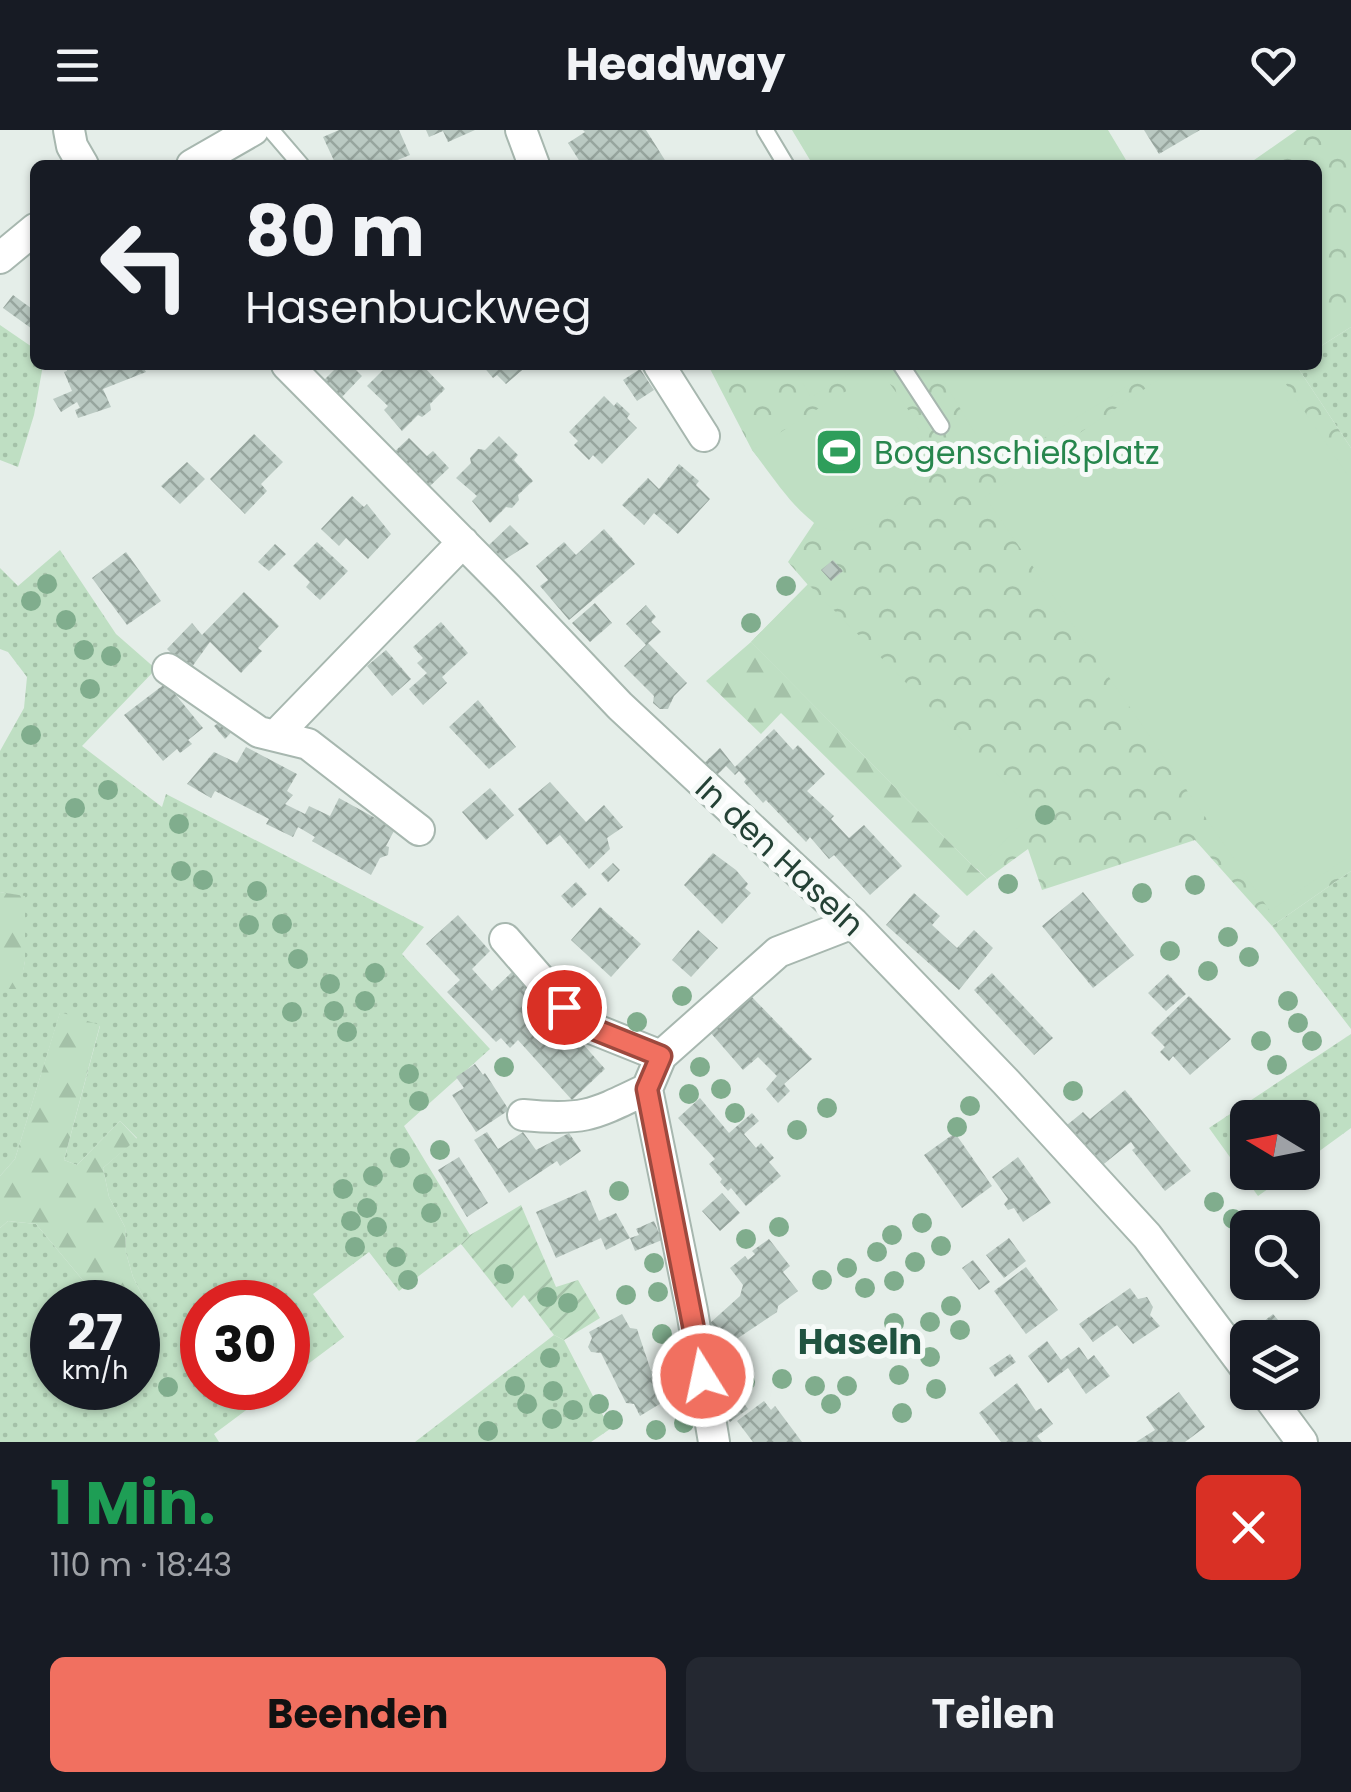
<!DOCTYPE html>
<html lang="de">
<head>
<meta charset="utf-8">
<style>
	:root { --surface:#171b24; --page:#242831; --text:#f1f3f6; --muted:#9ea1a6; --accent:#f17060 }
	body { margin:0; font-family:Poppins,sans-serif; background:var(--page); color:var(--text); height:100vh; display:flex; flex-direction:column; font-size:38px; white-space:nowrap }
	* { box-sizing:border-box; margin:0 }
	p { font-size:32px; color:var(--muted) }
	.icon { flex:none; width:55px; height:55px; fill:none; stroke:currentColor; stroke-width:2; stroke-linecap:round; stroke-linejoin:round }
	.map { position:relative; height:1312px; overflow:hidden }
	.details { display:flex; flex-direction:column; background:var(--surface); flex:1 }
	.details>* { flex:none }
	.banner { position:absolute; left:30px; top:30px; width:1292px; height:210px; border-radius:15px; box-shadow:0 2px 8px #0004; background:#171b24; color:var(--text); overflow:hidden }
	.needle { width:65px; rotate:280deg }
	.fabs { position:absolute; left:1230px; top:970px; display:grid; gap:20px }
	.fabs a { display:grid; place-items:center; width:90px; height:90px; border-radius:15px; background:var(--surface); box-shadow:0 2px 8px #0004; font-size:50px }
	.speed { position:absolute; left:30px; top:1150px; display:flex; gap:20px; font-size:50px; font-weight:700; text-align:center }
	.speed>* { display:grid; place-content:center; width:130px; height:130px; border-radius:50%; background:var(--surface); box-shadow:0 2px 8px #0004; line-height:1 }
	.speed small { font-size:25px; font-weight:400 }
	.speed .limit { border:15px solid #d22; background:#fff; color:#111 }
	.pin { position:absolute; display:grid; place-items:center; width:85px; height:85px; color:#fff; margin:-42px; border:5px solid #fff; border-radius:50%; box-shadow:0 2px 10px #0007 }
	.me { position:absolute; width:110px; margin:-55px; rotate:350deg; stroke-linejoin:round; filter:drop-shadow(0 0 8px #0008) }
	.turn { display:flex; align-items:center; gap:35px; height:210px; padding:0 50px; font-size:45px }
	.turn .icon { width:130px; height:130px; stroke-width:2.5 }
	.turn b { display:block; font-size:70px; line-height:85px }
	.round { display:grid; place-items:center; flex:none; width:105px; height:105px; border-radius:15px; background:var(--page) }
	.overview { display:flex; align-items:center; justify-content:space-between; height:170px; padding:0 50px }
	h1 { font-size:60px; font-weight:700; line-height:75px; color:#1e9e55 }
	.primary-button { display:flex; gap:20px; margin-top:auto; padding:20px 50px }
	.primary-button a { flex:1; height:115px; border-radius:15px; background:var(--accent); color:#111; font-size:40px; font-weight:700; line-height:115px; text-align:center }
	.primary-button a+a { background:var(--page); color:var(--text) }
	header { display:flex; justify-content:space-between; align-items:center; height:130px; padding:0 50px; background:var(--surface); font-size:45px; font-weight:700 }
	.map>svg:first-child { display:block }
	.grass { fill:url(#grass-dots) }
	.forest { fill:url(#forest-firs) }
	.park { fill:url(#park-crowns) }
	.garden { fill:url(#garden-furrows) }
	.pitch { fill:#bfdfc3 }
	.building { fill:url(#building-cross-hatch) }
	.lines { fill:none; stroke-linecap:round; stroke-linejoin:round }
	.service-casing { stroke:#a7b7af; stroke-width:19 }
	.minor-casing { stroke:#a7b7af; stroke-width:34 }
	.service { stroke:#fff; stroke-width:15 }
	.minor { stroke:#fff; stroke-width:30 }
	.tree { fill:#80ad8d }
	.route-casing { stroke:#9d493e; stroke-width:25 }
	.route { stroke:#f17060; stroke-width:18 }
	.labels { text-anchor:middle; dominant-baseline:central; stroke-width:10; stroke-linejoin:round; paint-order:stroke }
	.leisure-label { font-size:32px; fill:#27864d; stroke:#f6faf8; text-anchor:start }
	.street-label { font-size:32px; fill:#244135; stroke:#f6faf8 }
	.neighbourhood-label { font-size:35px; font-weight:bold; fill:#205340; stroke:#f6faf8 }
</style>
</head>
<body>
<header><svg class="icon" aria-label="menu" viewBox="0 0 24 24"><path d="M4 6h16M4 12h16M4 18h16"/></svg>Headway<svg class="icon" aria-label="heart" viewBox="0 0 24 24"><path d="M12 20l-8-8c-3-5 5-10 8-4 3-6 11-1 8 4z"/></svg></header>
<div class="map">
<svg width="1351" height="1312" viewBox="0 0 1351 1312">
	<defs>
		<pattern id="grass-dots" width="8" height="8" patternUnits="userSpaceOnUse" patternTransform="scale(2.5)"><rect width="8" height="8" fill="#bfdfc3"/><path d="M2 2h.1M6 6h.1" fill="none" stroke="#a4c1a8" stroke-width="1.8" stroke-linecap="round"/></pattern>
		<pattern id="forest-firs" width="22" height="20" patternUnits="userSpaceOnUse" patternTransform="scale(2.5)"><rect width="22" height="20" fill="#bfdfc3"/><path d="M5 1l3.5 6h-7zM16 11l3.5 6h-7z" fill="#a4c1a8"/></pattern>
		<pattern id="park-crowns" width="20" height="18" patternUnits="userSpaceOnUse" patternTransform="scale(2.5)"><rect width="20" height="18" fill="#bfdfc3"/><path d="M2 6a3 3 0 1 1 6 0M12 15a3 3 0 1 1 6 0" fill="none" stroke="#a4c1a8"/></pattern>
		<pattern id="garden-furrows" width="10" height="10" patternUnits="userSpaceOnUse" patternTransform="scale(2.5)"><rect width="10" height="10" fill="#bfdfc3"/><path d="M-1 1l2-2M0 10L10 0M9 11l2-2" fill="none" stroke="#a4c1a8"/></pattern>
		<pattern id="building-cross-hatch" width="8" height="8" patternUnits="userSpaceOnUse" patternTransform="scale(2.5)"><rect width="8" height="8" fill="#bac9c2"/><path d="M0 0l8 8M0 8l8-8" fill="none" stroke="#97a59e"/></pattern>
	</defs>
	<rect width="100%" height="100%" fill="#e5eee9"/>
	<path class="grass" d="M0 195 35 219V235H43L34 285 18 337 0 330Z
		M1351 197V318L1296 235H1318V218Z
		M60 420 116 504 156 539 82 616 162 677 166 664 424 797 402 824 490 919 404 996 470 1105 461 1114 399 1161 369 1122 313 1164 344 1207 288 1249V1172H202V1258H276L214 1304 219 1312H0V1098L8 1091 36 1094 101 1172H52V1258H138V1219L148 1231 157 1195 133 1147 126 1123 125 1097 109 1067 103 1038 137 1008 120 991 77 1035 64 1030 100 896 60 883 15 1029 0 1046V859H19L25 831V767L0 762V621L24 578 27 547 8 522 0 519V438L18 456Z
		M1351 741V899L1272 796Z
		M1351 904V998L1303 1033 1302 988H1248V1042L1290 1043 1258 1066 1209 998Z
		M554 1205 564 1210 610 1299 591 1312H415Z"/>
	<path class="forest" d="M751 512 976 739 987 749 967 766 781 583 761 604 706 551Z
		M0 762 25 766V831L20 859H0Z
		M60 882 100 895 64 1030 77 1035 120 991 137 1009 103 1038 109 1067 125 1097 126 1123 133 1147 157 1195 148 1232 138 1219V1172H101L36 1094 8 1091 0 1098V1046L15 1029Z"/>
	<path class="park" d="M1297 0H1351V197L1318 218V35H1247Z
		M708 235H1296L1351 318V741L1272 796 1195 710 1042 760 1028 719 987 749 751 512 808 455 788 432 814 393 752 320Z"/>
	<path class="garden" d="M521 1075 556 1157 578 1150 600 1188 564 1210 554 1205 524 1165 512 1178 461 1114 470 1105Z"/>
	<path class="pitch" d="M792 0H1108L1129 35H813Z
		M792 235H864L811 267Z
		M934 235H1161L996 338Z
		M1180 235H1273L1351 350V725L1270 781 985 367Z
		M880 240C896 264 922 291 924 321 926 367 854 423 812 391 789 373 770 343 752 320Z
		M808 454 1034 682 976 739 751 512Z"/>
	<path class="building" d="M339 0H399L410 25 395 31 397 35H336L323 7Z
		M426 0H475L448 12 443 1 429 7Z
		M583 0H646L668 35H582L568 13 585 2Z
		M1144 0H1200L1159 24Z
		M13 165 35 181V201L3 178Z
		M66 235H142L146 242 103 259 111 277 78 288 75 280 80 278 77 272 61 282 53 269 72 261 64 242 67 241Z
		M339 235H351L362 246 342 267 324 250Z
		M383 235H428L425 238 445 259 430 274 431 280 422 287 418 285 402 301 384 280 388 276 367 256 383 240 381 237Z
		M482 235H528L506 254 497 245 493 248Z
		M640 239 654 260 637 271 623 250Z
		M604 266 614 276 617 272 630 284 627 288 637 298 602 334 593 325 589 330 574 315 578 311 569 302Z
		M254 304 283 332 261 354 267 361 245 384 210 349Z
		M499 306 518 325 514 330 533 351 518 365 519 370 512 378 506 377 490 393 472 371 477 366 456 348 471 333 470 328 478 319 485 320Z
		M409 308 427 326 433 321 449 338 430 356 414 339 409 344 391 325Z
		M187 332 205 349 180 374 161 356Z
		M679 334 699 351 696 355 710 369 678 404 654 383 644 395 622 375 648 348 659 359Z
		M352 366 364 377 367 374 391 404 368 429 346 408 339 416 321 399Z
		M510 395 529 414 504 430 489 415Z
		M604 399 635 434 569 490 540 456 548 450 536 436 564 412 576 425Z
		M317 412 348 441 320 470 306 457 310 452 293 436Z
		M275 414 286 424 269 441 258 432Z
		M126 422 161 471 127 495 92 448Z
		M833 430 843 441 831 451 821 440Z
		M244 462 279 496 258 518 262 521 241 543 210 512 189 541 167 519 192 493 202 505Z
		M595 473 612 493 590 512 572 493Z
		M646 475 656 487 651 492 661 502 646 515 626 494Z
		M441 492 468 523 442 547 447 553 423 575 409 559 427 543 417 533 423 528 413 517Z
		M648 513 687 553 674 566 668 579H660L653 573 654 566 624 536Z
		M386 520 411 549 392 566 367 536Z
		M166 553 203 598 188 610 192 614 180 623 177 619 163 631 124 585Z
		M478 570 516 617 489 639 449 597Z
		M228 586 238 595 225 609 214 596Z
		M774 599 793 620 798 615 825 644 807 661 834 686 831 689 849 708 864 695 902 736 870 765 834 725 829 729 810 707 806 712 766 670 763 673 744 652 746 649 739 641 735 645 726 636 713 649 701 636 720 618 735 637Z
		M246 617 297 644 287 661 293 665 285 674 305 684 309 676 330 686 339 668 395 699 386 716 389 717 388 725 380 728 371 745 312 711 315 707 298 697 293 707 266 694 269 689 215 661 211 668 187 654 214 622 237 633Z
		M550 652 586 692 604 675 623 697 607 708 610 719 589 739 560 705 547 715 518 679Z
		M490 658 514 685 486 710 462 682Z
		M713 723 736 740 748 754 745 758 751 763 722 794 684 755Z
		M613 733 620 740 608 752 601 744Z
		M576 752 587 764 572 778 561 766Z
		M1083 762 1134 825 1093 858 1042 796Z
		M914 763 940 786 932 795 957 818 974 800 993 818 959 860 886 795Z
		M600 777 641 814 611 847 571 810Z
		M458 785 490 821 472 839 492 861 512 842 550 882 539 891 548 901 543 904 552 913 568 897 605 939 572 970 518 910 510 918 501 908 496 912 447 862 460 850 426 814Z
		M698 800 718 818 691 847 672 830Z
		M992 843 1053 908 1034 925 974 860Z
		M1168 844 1186 864 1166 881 1148 863Z
		M751 866 812 929 784 954 790 961 778 973 766 959 777 946 758 927 743 940 710 902Z
		M1189 866 1231 909 1190 945 1173 926 1169 931 1160 922 1165 917 1151 903Z
		M475 934 483 945 485 943 509 980 476 1002 452 965 464 958 456 947Z
		M1125 960 1191 1041 1165 1061 1132 1020 1135 1018 1131 1012 1100 1037 1067 995 1083 982 1090 989Z
		M700 968 729 1003 752 983 759 991 744 1004 756 1018 761 1013 774 1028 769 1032 781 1046 746 1076 731 1058 728 1061 720 1052 722 1049 709 1034 715 1029 678 988Z
		M487 1002 498 1019 523 1002 536 1020 569 1003 581 1021 560 1036 557 1031 509 1063 474 1010Z
		M955 1003 992 1056 962 1078 924 1025Z
		M459 1027 488 1073 467 1087 438 1040Z
		M1018 1027 1051 1073 1023 1092 1014 1078 1008 1080 1004 1074 1008 1069 992 1047Z
		M586 1060 599 1091 616 1083 630 1108 606 1120 601 1108 556 1128 536 1082Z
		M722 1063 740 1083 720 1101 702 1081Z
		M654 1091 662 1110 635 1121 630 1108 639 1105 636 1099Z
		M1009 1108 1026 1131 1004 1148 986 1125Z
		M769 1109 790 1136 783 1142 798 1161 778 1176 777 1182 726 1216 710 1193 740 1166 743 1155 730 1138 745 1126 748 1130 755 1124 752 1121Z
		M973 1130 990 1152 979 1160 962 1138Z
		M1026 1137 1058 1180 1026 1204 994 1161Z
		M1130 1158 1138 1169 1147 1167 1153 1177 1150 1185 1160 1196 1133 1214 1117 1195 1093 1212 1079 1194Z
		M622 1184 630 1198 637 1199 651 1241 660 1243 666 1257 657 1261 663 1272 640 1286 634 1274 626 1273 601 1223 591 1222 588 1217 592 1208 589 1202Z
		M1273 1184 1293 1208H1243Z
		M1047 1211 1061 1230 1079 1217 1088 1230 1094 1225 1110 1246 1086 1264 1068 1238 1048 1253 1028 1226Z
		M1010 1224 1016 1232 995 1247 989 1238Z
		M1017 1253 1036 1281 1041 1278 1053 1294 1037 1306 1042 1312H1001L979 1283Z
		M1179 1262 1205 1297 1185 1312H1136L1155 1300 1146 1287Z
		M740 1268 748 1279 730 1292 722 1281Z
		M764 1271 771 1280 775 1276 802 1312H753L737 1291Z"/>
	<g class="lines">
		<g class="service-casing">
			<path id="service" d="M271 0 301 35
				M765 0 786 35
				M901 235 941 296"/>
		</g>
		<g class="minor-casing">
			<path id="minor" d="M69 0 72 16 83 35
				M521 0 534 35
				M192 35 253 0
				M0 128 35 99
				M287 235 507 457 620 576 853 793 1006 952 1147 1106 1248 1241
				M659 235 704 306
				M168 539 259 602 308 614 419 700
				M276 605 463 412
				M505 809 564 877 591 898 661 926
				M523 985C584 991 593 985 647 959
				M1265 1262 1302 1312
				M714 1312 692 1181 647 959 661 926 778 822 853 793"/>
		</g>
		<use href="#service" class="service"/>
		<use href="#minor" class="minor"/>
	</g>
	<g class="tree">
		<circle cx="47" cy="454" r="10"/>
		<circle cx="786" cy="456" r="10"/>
		<circle cx="31" cy="471" r="10"/>
		<circle cx="66" cy="490" r="10"/>
		<circle cx="751" cy="493" r="10"/>
		<circle cx="84" cy="520" r="10"/>
		<circle cx="111" cy="526" r="10"/>
		<circle cx="90" cy="559" r="10"/>
		<circle cx="31" cy="605" r="10"/>
		<circle cx="108" cy="660" r="10"/>
		<circle cx="75" cy="678" r="10"/>
		<circle cx="1045" cy="685" r="10"/>
		<circle cx="179" cy="694" r="10"/>
		<circle cx="181" cy="741" r="10"/>
		<circle cx="203" cy="750" r="10"/>
		<circle cx="1008" cy="754" r="10"/>
		<circle cx="1195" cy="755" r="10"/>
		<circle cx="257" cy="761" r="10"/>
		<circle cx="1142" cy="763" r="10"/>
		<circle cx="282" cy="794" r="10"/>
		<circle cx="249" cy="795" r="10"/>
		<circle cx="1228" cy="807" r="10"/>
		<circle cx="1170" cy="821" r="10"/>
		<circle cx="1249" cy="827" r="10"/>
		<circle cx="298" cy="829" r="10"/>
		<circle cx="1208" cy="841" r="10"/>
		<circle cx="375" cy="843" r="10"/>
		<circle cx="330" cy="854" r="10"/>
		<circle cx="682" cy="866" r="10"/>
		<circle cx="365" cy="871" r="10"/>
		<circle cx="1288" cy="871" r="10"/>
		<circle cx="334" cy="881" r="10"/>
		<circle cx="292" cy="882" r="10"/>
		<circle cx="637" cy="892" r="10"/>
		<circle cx="1298" cy="893" r="10"/>
		<circle cx="347" cy="902" r="10"/>
		<circle cx="1261" cy="911" r="10"/>
		<circle cx="1312" cy="911" r="10"/>
		<circle cx="1277" cy="935" r="10"/>
		<circle cx="504" cy="937" r="10"/>
		<circle cx="700" cy="937" r="10"/>
		<circle cx="409" cy="944" r="10"/>
		<circle cx="721" cy="959" r="10"/>
		<circle cx="1073" cy="961" r="10"/>
		<circle cx="689" cy="964" r="10"/>
		<circle cx="419" cy="971" r="10"/>
		<circle cx="970" cy="976" r="10"/>
		<circle cx="827" cy="978" r="10"/>
		<circle cx="735" cy="983" r="10"/>
		<circle cx="957" cy="997" r="10"/>
		<circle cx="797" cy="1000" r="10"/>
		<circle cx="440" cy="1020" r="10"/>
		<circle cx="400" cy="1028" r="10"/>
		<circle cx="373" cy="1046" r="10"/>
		<circle cx="423" cy="1054" r="10"/>
		<circle cx="343" cy="1059" r="10"/>
		<circle cx="619" cy="1061" r="10"/>
		<circle cx="1214" cy="1072" r="10"/>
		<circle cx="367" cy="1078" r="10"/>
		<circle cx="431" cy="1083" r="10"/>
		<circle cx="1233" cy="1089" r="10"/>
		<circle cx="351" cy="1091" r="10"/>
		<circle cx="922" cy="1093" r="10"/>
		<circle cx="377" cy="1097" r="10"/>
		<circle cx="779" cy="1097" r="10"/>
		<circle cx="892" cy="1105" r="10"/>
		<circle cx="746" cy="1109" r="10"/>
		<circle cx="941" cy="1116" r="10"/>
		<circle cx="355" cy="1117" r="10"/>
		<circle cx="877" cy="1122" r="10"/>
		<circle cx="396" cy="1127" r="10"/>
		<circle cx="915" cy="1132" r="10"/>
		<circle cx="654" cy="1133" r="10"/>
		<circle cx="847" cy="1138" r="10"/>
		<circle cx="504" cy="1144" r="10"/>
		<circle cx="408" cy="1150" r="10"/>
		<circle cx="822" cy="1150" r="10"/>
		<circle cx="894" cy="1151" r="10"/>
		<circle cx="865" cy="1158" r="10"/>
		<circle cx="658" cy="1162" r="10"/>
		<circle cx="626" cy="1165" r="10"/>
		<circle cx="547" cy="1167" r="10"/>
		<circle cx="568" cy="1173" r="10"/>
		<circle cx="951" cy="1176" r="10"/>
		<circle cx="930" cy="1192" r="10"/>
		<circle cx="894" cy="1193" r="10"/>
		<circle cx="960" cy="1200" r="10"/>
		<circle cx="662" cy="1204" r="10"/>
		<circle cx="930" cy="1227" r="10"/>
		<circle cx="550" cy="1228" r="10"/>
		<circle cx="899" cy="1245" r="10"/>
		<circle cx="782" cy="1249" r="10"/>
		<circle cx="745" cy="1252" r="10"/>
		<circle cx="515" cy="1256" r="10"/>
		<circle cx="815" cy="1256" r="10"/>
		<circle cx="847" cy="1256" r="10"/>
		<circle cx="168" cy="1257" r="10"/>
		<circle cx="936" cy="1259" r="10"/>
		<circle cx="553" cy="1261" r="10"/>
		<circle cx="527" cy="1274" r="10"/>
		<circle cx="599" cy="1274" r="10"/>
		<circle cx="831" cy="1274" r="10"/>
		<circle cx="573" cy="1280" r="10"/>
		<circle cx="902" cy="1283" r="10"/>
		<circle cx="552" cy="1289" r="10"/>
		<circle cx="613" cy="1290" r="10"/>
		<circle cx="684" cy="1293" r="10"/>
		<circle cx="656" cy="1300" r="10"/>
		<circle cx="488" cy="1301" r="10"/>
	</g>
	<g class="lines">
		<g class="route-casing">
			<path id="route" d="M564 877 591 898 661 926 647 959 703 1246"/>
		</g>
		<use href="#route" class="route"/>
	</g>
	<defs>
		<g id="stadium-square" transform="scale(2.5)"><rect x="-9" y="-9" width="18" height="18" rx="4" fill="#2e9e5b" stroke="#f6faf8"/><path d="M0-5a6.5 5 0 1 0 0 10a6.5 5 0 1 0 0-10ZM-3.5-1.8h7v3.6h-7Z" fill="#fff"/></g>
	</defs>
	<g fill-rule="evenodd">
		<use href="#stadium-square" x="839" y="322"/>
	</g>
	<g class="labels">
		<g class="leisure-label">
			<text x="874" y="322">Bogenschießplatz</text>
		</g>
		<g class="street-label">
			<text transform="translate(780 726) rotate(43)">In den Haseln</text>
		</g>
		<g class="neighbourhood-label">
			<text x="860" y="1211">Haseln</text>
		</g>
	</g>
</svg>
<div class="fabs">
<a><svg class="needle" viewBox="-14 -14 28 28"><path d="M0-13l5 13h-10z" fill="#e53935"/><path d="M0 13l5-13h-10z" fill="#9ea1a6"/></svg></a>
<a><svg class="icon" aria-label="search" viewBox="0 0 24 24"><circle cx="10" cy="10" r="6"/><path d="M15 15l6 6"/></svg></a>
<a><svg class="icon" aria-label="layers" viewBox="0 0 24 24"><path d="M12 4l9 5-9 5-9-5zM3 14l9 5 9-5"/></svg></a>
</div>
<div class="speed"><div>27<small>km/h</small></div><div class="limit">30</div></div>
<div class="pin" style="left:564px;top:877px;background:#d93025"><svg class="icon" aria-label="arrive" viewBox="0 0 24 24"><path d="M6 21V4h12l-3 4 3 4H6"/></svg></div>
<svg class="me" style="left:703px;top:1246px" viewBox="-20 -20 40 40"><circle r="17" fill="#f17060" stroke="#fff" stroke-width="3"/><path d="M0-11L8 9 0 5-8 9z" fill="#fff"/></svg>
<div class="banner">
<div class="turn"><svg class="icon" aria-label="left" viewBox="0 0 24 24"><path d="M17 20v-9H6M10 6l-5 5 5 5"/></svg><div><b>80 m</b>Hasenbuckweg</div></div>
</div>
</div>
<section class="details">
<div class="overview"><div><h1>1 Min.</h1><p>110 m · 18:43</p></div><a class="round" style="background:#d93025;color:#fff"><svg class="icon" aria-label="close" viewBox="0 0 24 24"><path d="M6 6l12 12M18 6L6 18"/></svg></a></div>
<div class="primary-button"><a>Beenden</a><a>Teilen</a></div>
</section>
</body>
</html>
